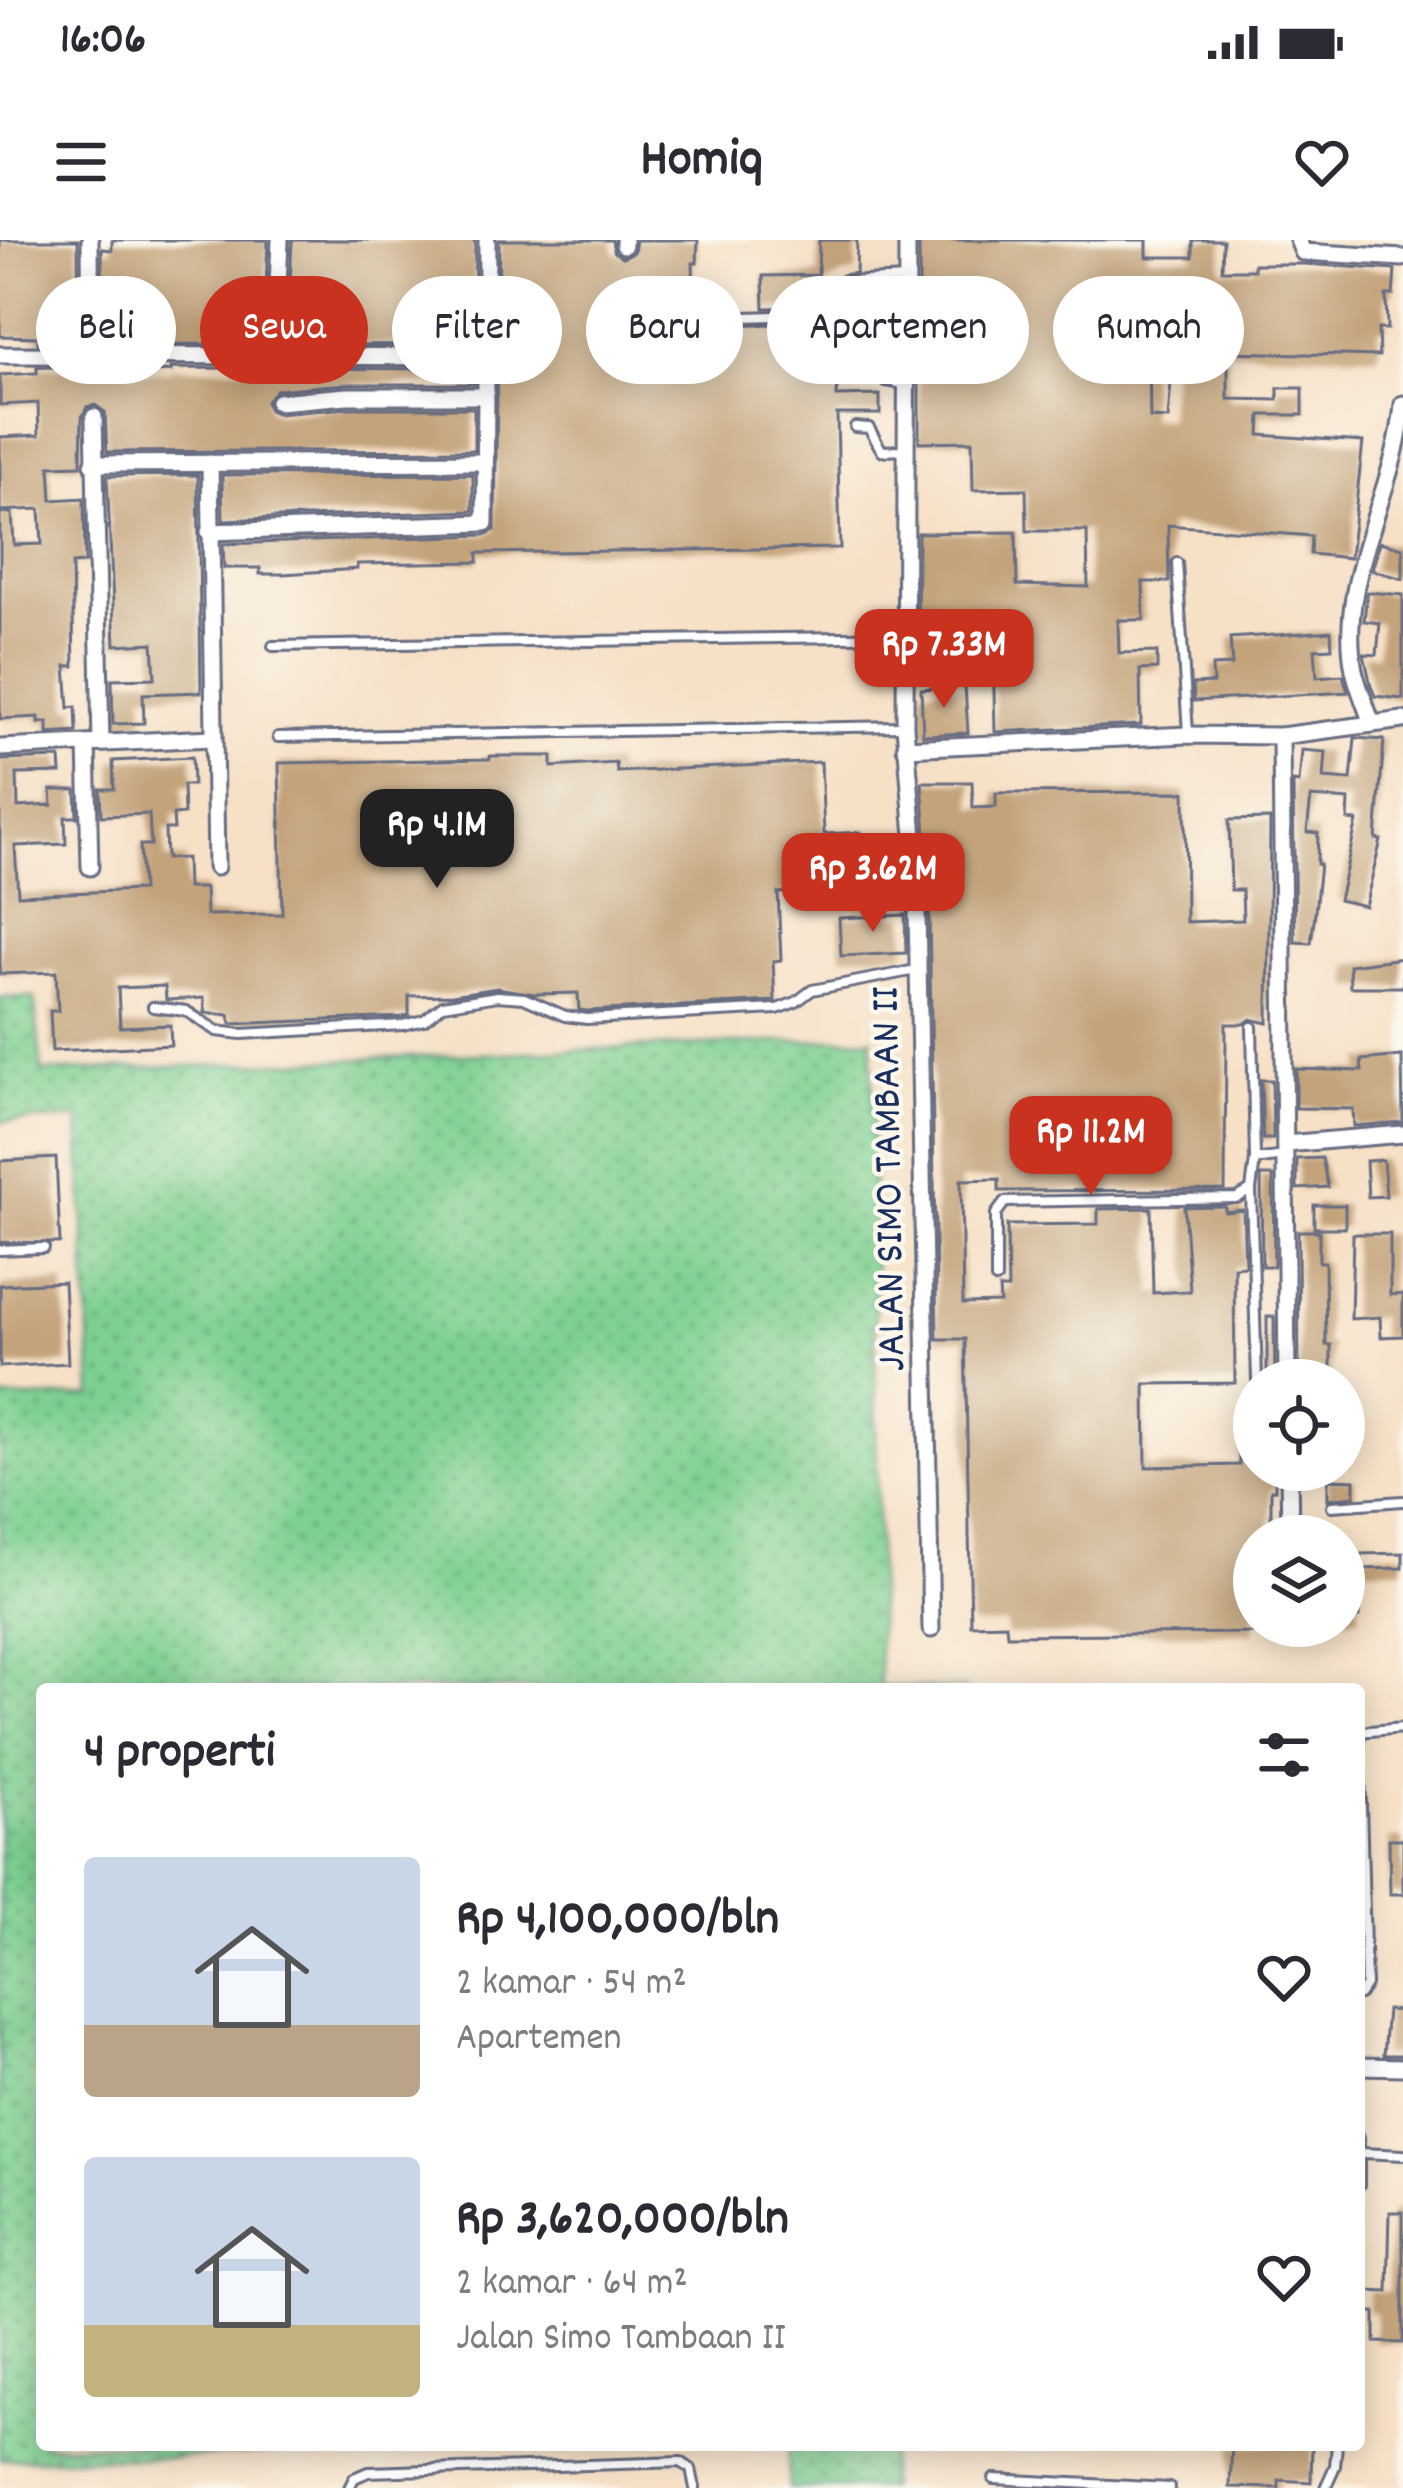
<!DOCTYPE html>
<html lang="id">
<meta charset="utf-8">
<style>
:root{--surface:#fff;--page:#f2f2f3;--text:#2b2b33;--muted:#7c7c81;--accent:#c8321e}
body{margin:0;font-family:Dekko,sans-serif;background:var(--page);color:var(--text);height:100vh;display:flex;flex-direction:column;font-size:45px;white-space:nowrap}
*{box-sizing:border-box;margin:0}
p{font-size:39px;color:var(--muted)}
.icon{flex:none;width:66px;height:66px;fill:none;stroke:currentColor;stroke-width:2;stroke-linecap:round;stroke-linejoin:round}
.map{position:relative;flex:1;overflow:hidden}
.side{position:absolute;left:36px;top:1443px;width:1329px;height:768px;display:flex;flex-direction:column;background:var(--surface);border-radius:12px;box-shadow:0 6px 30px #0003}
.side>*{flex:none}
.top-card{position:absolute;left:36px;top:36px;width:1332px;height:108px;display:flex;gap:24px}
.fabs{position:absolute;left:1233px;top:1119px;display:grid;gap:24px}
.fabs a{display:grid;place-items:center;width:132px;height:132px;border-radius:50%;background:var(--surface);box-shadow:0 6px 30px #0003;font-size:60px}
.price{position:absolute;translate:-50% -102px;padding:0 27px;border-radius:24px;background:var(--accent);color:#fff;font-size:39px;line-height:78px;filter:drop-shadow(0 3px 6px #0008)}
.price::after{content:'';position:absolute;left:50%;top:72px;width:36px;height:27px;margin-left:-18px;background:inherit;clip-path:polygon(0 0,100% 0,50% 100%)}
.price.selected{background:#222;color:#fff}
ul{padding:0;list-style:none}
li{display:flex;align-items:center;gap:36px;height:300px;padding:0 48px}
li span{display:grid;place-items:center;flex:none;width:336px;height:240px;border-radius:12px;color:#555}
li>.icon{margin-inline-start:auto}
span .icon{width:144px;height:144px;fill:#fffc;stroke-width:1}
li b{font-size:51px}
h2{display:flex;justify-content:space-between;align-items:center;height:144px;padding:0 48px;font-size:51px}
.pill{padding:0 42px;border-radius:54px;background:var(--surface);box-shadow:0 6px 30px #0003;font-size:42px;line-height:108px}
.pill.selected{background:var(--accent);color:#fff}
.status{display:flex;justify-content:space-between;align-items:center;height:84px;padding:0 60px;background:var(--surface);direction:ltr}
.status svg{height:33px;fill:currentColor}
header{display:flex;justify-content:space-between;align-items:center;height:156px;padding:0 48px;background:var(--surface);font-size:54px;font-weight:700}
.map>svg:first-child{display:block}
.grass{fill:url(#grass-dots);stroke:#4c8078;stroke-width:3}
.building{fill:#c3a37a;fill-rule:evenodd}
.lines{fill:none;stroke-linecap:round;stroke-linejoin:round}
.lane-casing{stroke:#686d82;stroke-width:14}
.street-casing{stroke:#686d82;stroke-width:21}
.lane{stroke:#fff;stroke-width:8}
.street{stroke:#fff;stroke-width:15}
.labels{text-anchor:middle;stroke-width:9;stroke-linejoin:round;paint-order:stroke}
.street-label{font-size:42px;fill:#1b2f5e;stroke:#fbf7ec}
</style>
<div class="status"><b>16:06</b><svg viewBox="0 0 49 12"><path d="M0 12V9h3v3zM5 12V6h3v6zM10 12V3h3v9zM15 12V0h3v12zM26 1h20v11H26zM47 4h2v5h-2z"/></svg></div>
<header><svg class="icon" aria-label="menu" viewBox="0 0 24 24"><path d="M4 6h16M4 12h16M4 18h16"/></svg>Homiq<svg class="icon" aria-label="heart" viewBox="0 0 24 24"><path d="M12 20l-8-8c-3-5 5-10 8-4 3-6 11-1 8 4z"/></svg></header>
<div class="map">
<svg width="1403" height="2248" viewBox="0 0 1403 2248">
<defs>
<pattern id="grass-dots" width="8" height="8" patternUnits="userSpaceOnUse" patternTransform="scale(3)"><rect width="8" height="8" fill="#7ed092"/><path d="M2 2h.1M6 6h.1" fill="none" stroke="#66a97a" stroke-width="1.8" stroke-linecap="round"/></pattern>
</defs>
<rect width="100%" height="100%" fill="#fbf7ec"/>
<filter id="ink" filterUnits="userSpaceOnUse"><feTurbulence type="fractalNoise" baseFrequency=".00833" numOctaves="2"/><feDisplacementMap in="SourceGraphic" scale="24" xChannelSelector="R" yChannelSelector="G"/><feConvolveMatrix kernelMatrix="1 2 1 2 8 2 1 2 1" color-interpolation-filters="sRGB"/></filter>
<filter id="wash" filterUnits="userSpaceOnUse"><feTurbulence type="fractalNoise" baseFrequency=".004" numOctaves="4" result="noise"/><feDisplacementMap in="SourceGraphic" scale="48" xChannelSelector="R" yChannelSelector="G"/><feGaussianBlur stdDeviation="2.7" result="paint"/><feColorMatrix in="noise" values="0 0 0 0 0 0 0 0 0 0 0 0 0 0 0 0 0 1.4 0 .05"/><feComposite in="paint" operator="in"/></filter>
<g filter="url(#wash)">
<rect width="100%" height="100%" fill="#f6e0c6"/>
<g class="grass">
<polygon points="34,757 42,832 872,798 879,1447 968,1449 42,1449 42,2205 426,2205 172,2218 0,2219 0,1159 92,1156 79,878 0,882 0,758"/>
<polygon points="788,2205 890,2205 888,2248 789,2248"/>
</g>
<g id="blocks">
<g class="building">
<polygon points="0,0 78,0 79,103 38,103 38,97 0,96"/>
<polygon points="112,0 268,0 265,70 270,78 278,81 289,70 292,0 475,0 474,105 172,104 173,95 141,94 123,94 123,104 103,103 102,9 112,10"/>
<polygon points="499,0 612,0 614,12 623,17 634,12 636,0 698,0 697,23 693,23 695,84 706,86 812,83 831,74 836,57 848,50 855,50 855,55 895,54 895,111 840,114 821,107 813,113 817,122 837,130 837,156 880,155 880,174 837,174 840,308 478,313 478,322 357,324 357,329 283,334 260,334 260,328 224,328 223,304 485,295 495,290"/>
<polygon points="819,0 857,0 856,33 842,35 825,45 818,62 809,67 764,68 763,36 818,35"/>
<path d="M919,0H1147V17H1193V0H1223L1222,30H1254V24H1304L1395,30L1393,55H1386L1387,89H1378L1379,116L1228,112V159L1278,160V148H1303V175H1261L1260,195L1363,202L1350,318L1310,314L1311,296L1168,285L1169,342H1143L1144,380H1118L1119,413L1157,412V429L1140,430L1141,485L995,492L993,411L917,412L918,293L1016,292L1017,345L1088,347L1087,291H1027L1026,249L973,250L972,201L919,202ZM1148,54H1178L1168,179L1150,178Z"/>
<polygon points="37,127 122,128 132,133 171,131 171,128 474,129 474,144 346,144 276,150 266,162 269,170 278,174 348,168 474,168 474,210 107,212 105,172 95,165 87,167 82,177 81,225 50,226 52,260 84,258 85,323 72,324 74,426 66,426 69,468 76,467 77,492 48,494 48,482 39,483 39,477 0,479 0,273 12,273 14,305 42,304 40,269 0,271 0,197 39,195 38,163 0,165 0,135 37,133"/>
<polygon points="473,234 473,271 223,280 222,235"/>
<polygon points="198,235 201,452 143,454 144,483 113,484 112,439 155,438 153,403 115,405 107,236"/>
<polygon points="1380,302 1403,308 1403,339 1372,330"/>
<polygon points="1367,352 1403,355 1403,459 1375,456 1371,446 1364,414 1377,415 1380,383 1364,381"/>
<polygon points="1331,391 1332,408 1315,409 1317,437 1343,435 1348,452 1194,461 1193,444 1213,443 1212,426 1232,425 1230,398"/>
<polygon points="965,446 968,493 923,495 921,449"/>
<polygon points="1355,498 1384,500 1376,599 1381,600 1365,666 1339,660 1357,581 1348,580 1349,560 1311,557 1307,592 1318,593 1317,624 1320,624 1314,681 1311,703 1295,702 1293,542 1299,543 1302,510 1326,512 1324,538 1351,540"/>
<polygon points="490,516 552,516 552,527 616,523 617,532 821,522 824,594 861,592 864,649 778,653 781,720 773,721 775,761 587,771 579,770 578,753 535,754 497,748 452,755 409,756 409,775 402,777 231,784 229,775 205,773 204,758 166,760 165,746 118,748 120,787 170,785 171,805 52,811 50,771 58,771 56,732 0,734 0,520 60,518 61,533 17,534 18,567 52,565 51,550 76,550 77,577 65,577 66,604 15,606 18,655 142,650 140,605 151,605 149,574 101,576 100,549 114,549 113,521 192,517 193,545 183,545 184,574 173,575 174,589 165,589 166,619 186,618 187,648 205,648 206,675 282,674 279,523 490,519"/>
<polygon points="922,542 972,542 973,568 996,567 996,553 1185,552 1186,682 1243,680 1242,650 1231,650 1229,580 1270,579 1268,783 1251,779 1244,784 1226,784 1225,950 999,951 999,939 961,940 963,1064 1000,1063 999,1049 1008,1049 1007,985 1098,984 1098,969 1151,968 1153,1053 1190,1051 1184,967 1225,966 1225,972 1243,970 1245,1026 1234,1027 1235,1143 1145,1144 1146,1227 1239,1225 1239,1206 1254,1206 1254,1230 1275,1230 1275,1250 1271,1250 1271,1296 1254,1296 1254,1393 1007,1395 1006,1384 971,1385 965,1099 937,1099 928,621"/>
<polygon points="905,675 906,713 841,716 839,678"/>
<polygon points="1403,718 1403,747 1350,747 1349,725"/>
<polygon points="1402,816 1403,882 1354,886 1353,869 1296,868 1296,829 1362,831 1361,820"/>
<polygon points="1261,840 1272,840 1273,899 1263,899"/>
<polygon points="56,918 60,1003 0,1002 0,921"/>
<polygon points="1322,918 1328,947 1297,949 1297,919"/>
<polygon points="1383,920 1386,956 1368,957 1366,921"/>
<polygon points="1261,936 1273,936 1274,1026 1262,1026"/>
<rect x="1314" y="965" width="31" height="23"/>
<polygon points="1298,991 1319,991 1319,1022 1325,1022 1326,1105 1331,1105 1331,1140 1299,1140"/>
<polygon points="1353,994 1390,994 1390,1055 1403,1054 1403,1096 1381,1097 1380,1077 1351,1079"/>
<polygon points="64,1042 68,1123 0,1127 0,1045"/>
<polygon points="1267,1077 1274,1077 1275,1140 1267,1140"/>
<polygon points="1328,1239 1355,1240 1355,1256 1328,1259"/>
<polygon points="1403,1313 1403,1328 1361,1329 1361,1314"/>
<polygon points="1358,1322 1359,1377 1344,1378 1344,1323"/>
<polygon points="1389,1599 1403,1599 1403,1654 1390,1654"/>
<polygon points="1387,1770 1403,1771 1402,1815 1383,1815"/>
<polygon points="1390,1972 1403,1972 1403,2103 1375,2102 1375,2072 1368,2072 1369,2051 1388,2052"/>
<polygon points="1232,2205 1312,2205 1311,2242 1279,2240 1279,2248 1230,2247"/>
</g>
</g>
</g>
<g filter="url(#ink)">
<use href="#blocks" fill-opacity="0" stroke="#686d82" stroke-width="3"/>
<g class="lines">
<g class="lane-casing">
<g id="lane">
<polyline points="707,78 811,75 825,68 829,52 845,42 907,39"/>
<polyline points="821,115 886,141 904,144"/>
<polyline points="855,187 869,188 882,211 905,210"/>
<polyline points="1177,323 1188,493"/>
<polyline points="273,406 905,396"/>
<polyline points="278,497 903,486"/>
<polyline points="153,767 186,771 217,791 241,794 403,785 424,780 443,765 497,756 524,758 565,776 587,779 777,769 796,762 812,750 916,730"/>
<polyline points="1252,787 1255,919"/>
<polyline points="1251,951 1257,1140"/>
<polyline points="0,1010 44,1008"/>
<polyline points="996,1039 996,974 1005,962 1237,958 1251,950 1255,920 1284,916"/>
<polyline points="1332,1266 1403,1261"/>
<polyline points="1359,1492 1403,1488"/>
<polyline points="1359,1755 1366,1745 1359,1492"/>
<polyline points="1359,1897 1359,1945"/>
<polyline points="1362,1913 1403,1915"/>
<polyline points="994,2239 1170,2248"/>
<polyline points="349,2248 354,2238 368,2232 681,2222 691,2229 695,2248"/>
<polyline points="1325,2248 1335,2226 1337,2205"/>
</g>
</g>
<g class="street-casing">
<g id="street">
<polyline points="90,0 91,115"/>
<polyline points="907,0 905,486 916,621 931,1389"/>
<polyline points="1298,0 1303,12 1403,18"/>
<polyline points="624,5 624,0"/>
<polyline points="277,69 280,0"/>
<polyline points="0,115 485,117"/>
<polyline points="278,162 347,156 485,156"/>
<polyline points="94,177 101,503"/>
<polyline points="210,223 216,627"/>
<polyline points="93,224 485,222"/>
<polyline points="209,292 485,283 487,0"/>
<path d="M1372,484C1366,466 1358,448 1354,430C1336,340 1396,252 1403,164"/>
<polyline points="1281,496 1287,1140"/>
<polyline points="87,504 90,627"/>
<polyline points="0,508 212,498"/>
<polyline points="905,508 1188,495 1281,496 1403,480"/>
<polyline points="1285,904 1403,894"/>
<polyline points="1289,1230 1290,1296"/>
<polyline points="1292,1386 1292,1389"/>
<polyline points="1359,1826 1403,1827"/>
</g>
</g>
<use href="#lane" class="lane"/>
<use href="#street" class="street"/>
</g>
</g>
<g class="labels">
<g class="street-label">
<text transform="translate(885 939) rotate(-91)" y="15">JALAN SIMO TAMBAAN II</text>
</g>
</g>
</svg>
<div class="fabs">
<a><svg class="icon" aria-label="locate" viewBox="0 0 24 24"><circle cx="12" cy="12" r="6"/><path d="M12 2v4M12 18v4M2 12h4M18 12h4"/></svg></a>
<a><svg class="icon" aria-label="layers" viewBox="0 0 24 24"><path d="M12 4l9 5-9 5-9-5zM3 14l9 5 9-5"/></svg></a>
</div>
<b class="price" style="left:944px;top:471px">Rp 7.33M</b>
<b class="price selected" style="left:437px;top:651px">Rp 4.1M</b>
<b class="price" style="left:873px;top:695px">Rp 3.62M</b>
<b class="price" style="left:1091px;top:958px">Rp 11.2M</b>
<div class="top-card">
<a class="pill">Beli</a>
<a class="pill selected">Sewa</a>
<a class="pill">Filter</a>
<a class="pill">Baru</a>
<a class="pill">Apartemen</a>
<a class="pill">Rumah</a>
</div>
<section class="side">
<h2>4 properti<svg class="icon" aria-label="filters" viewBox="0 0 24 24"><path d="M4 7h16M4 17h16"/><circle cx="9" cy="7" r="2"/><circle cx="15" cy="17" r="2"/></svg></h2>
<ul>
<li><span style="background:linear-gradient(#c9d6e8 70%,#b9a48a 0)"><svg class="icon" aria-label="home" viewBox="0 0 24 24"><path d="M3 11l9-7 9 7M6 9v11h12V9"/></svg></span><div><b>Rp 4,100,000/bln</b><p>2 kamar · 54 m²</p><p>Apartemen</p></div><svg class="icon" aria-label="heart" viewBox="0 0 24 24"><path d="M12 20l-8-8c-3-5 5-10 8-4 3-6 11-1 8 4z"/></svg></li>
<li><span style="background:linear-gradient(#c9d6e8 70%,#c2b280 0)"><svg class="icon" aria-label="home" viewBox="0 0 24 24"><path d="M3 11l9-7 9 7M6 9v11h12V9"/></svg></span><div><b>Rp 3,620,000/bln</b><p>2 kamar · 64 m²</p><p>Jalan Simo Tambaan II</p></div><svg class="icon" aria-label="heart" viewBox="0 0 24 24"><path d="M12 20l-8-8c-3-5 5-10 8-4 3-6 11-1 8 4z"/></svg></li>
</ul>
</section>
</div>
